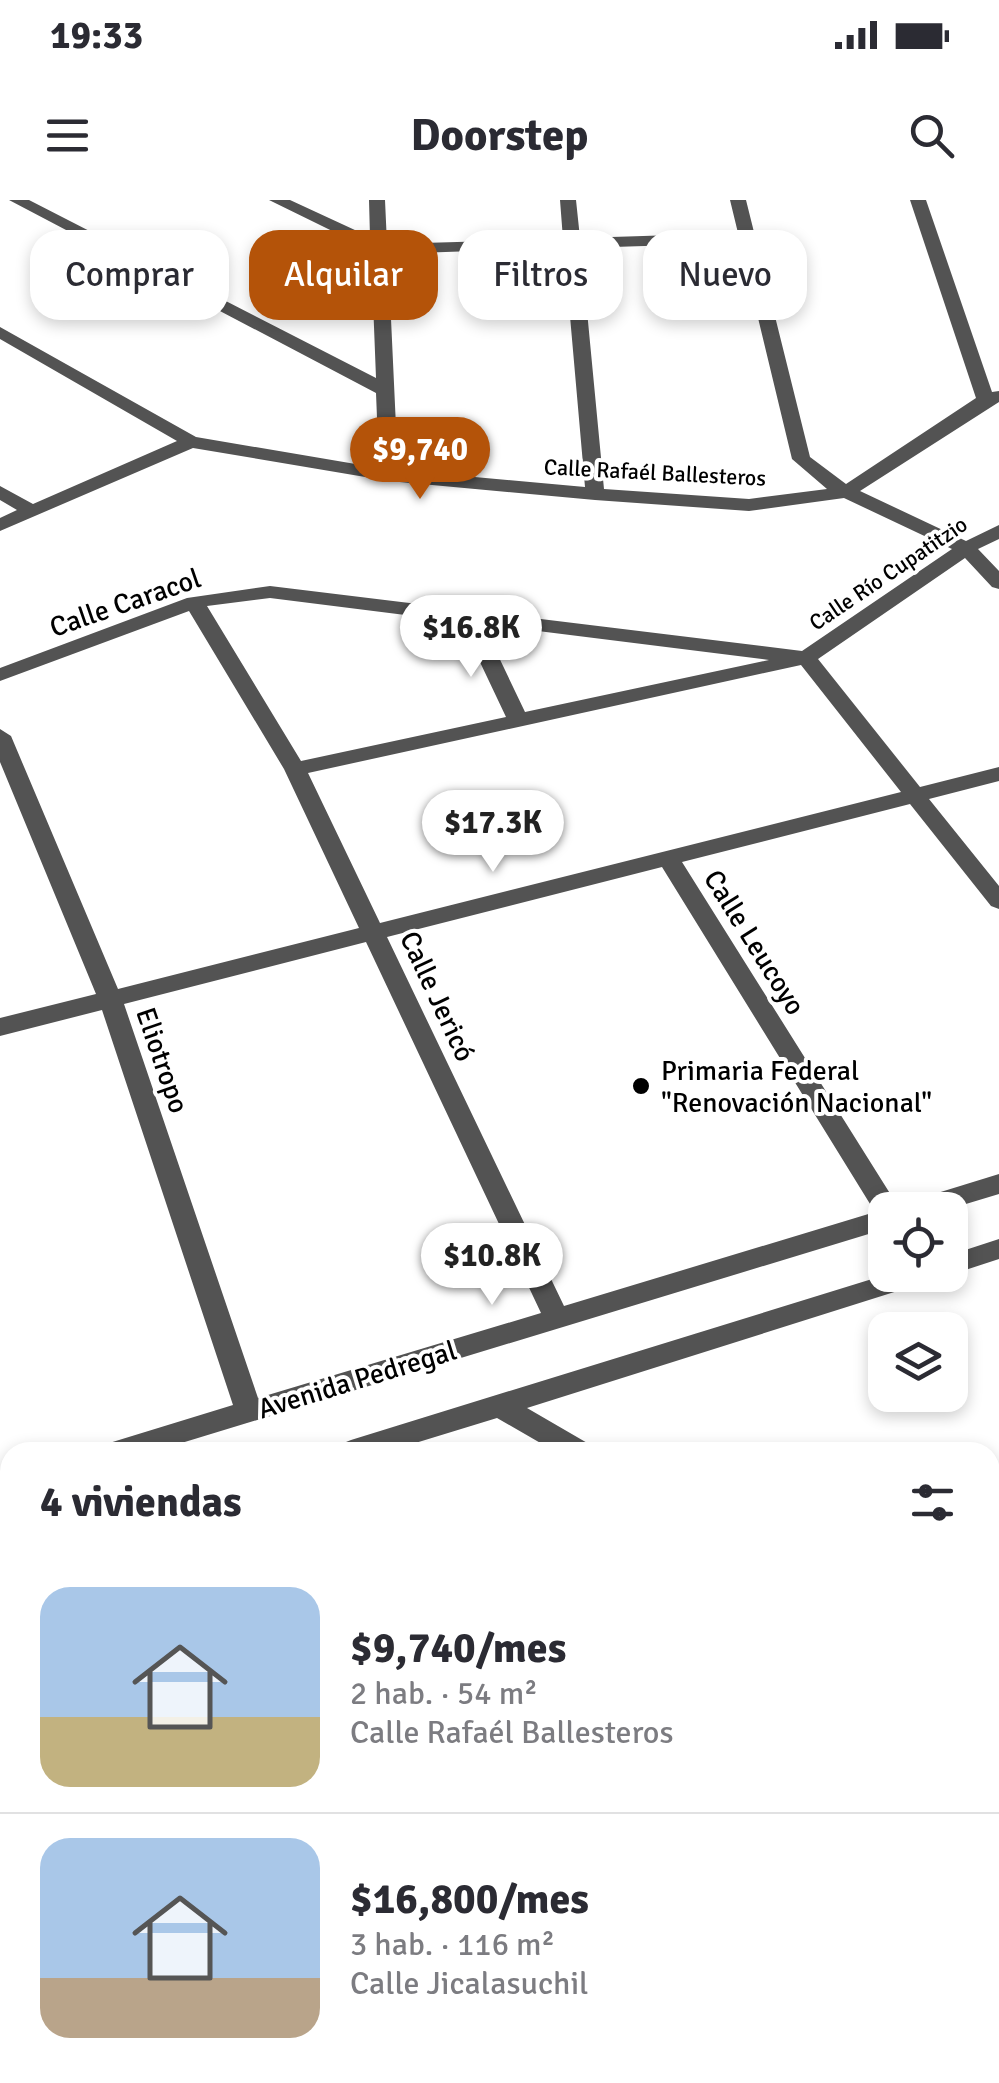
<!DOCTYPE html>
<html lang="es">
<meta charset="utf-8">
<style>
:root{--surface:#fff;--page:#f2f2f3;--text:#2b2b33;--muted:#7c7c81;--line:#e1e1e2;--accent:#b45309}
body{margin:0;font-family:Signika,sans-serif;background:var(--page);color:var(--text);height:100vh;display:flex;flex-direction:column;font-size:38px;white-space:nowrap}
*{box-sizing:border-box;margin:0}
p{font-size:32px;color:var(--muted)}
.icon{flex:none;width:55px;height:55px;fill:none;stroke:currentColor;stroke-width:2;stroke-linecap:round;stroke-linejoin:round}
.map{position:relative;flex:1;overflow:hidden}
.sheet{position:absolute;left:0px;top:1242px;width:1000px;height:642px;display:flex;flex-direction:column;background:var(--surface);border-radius:30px 30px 0 0;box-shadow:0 5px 15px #0003}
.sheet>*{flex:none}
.banner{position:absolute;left:30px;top:30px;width:940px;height:90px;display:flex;gap:20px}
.controls{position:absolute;left:868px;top:992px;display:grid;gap:20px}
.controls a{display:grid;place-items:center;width:100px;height:100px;border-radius:20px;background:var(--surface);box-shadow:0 5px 15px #0003;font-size:50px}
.price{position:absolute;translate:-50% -85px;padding:0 22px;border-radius:35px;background:#fff;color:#222;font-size:32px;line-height:65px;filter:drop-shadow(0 2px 5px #0008)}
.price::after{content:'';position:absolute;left:50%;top:60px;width:30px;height:22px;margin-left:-15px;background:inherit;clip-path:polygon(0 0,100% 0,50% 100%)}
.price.active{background:var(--accent);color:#fff}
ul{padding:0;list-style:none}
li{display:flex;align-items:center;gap:30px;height:250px;padding:0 40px}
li+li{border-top:2px solid var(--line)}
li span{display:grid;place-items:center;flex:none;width:280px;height:200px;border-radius:30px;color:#555}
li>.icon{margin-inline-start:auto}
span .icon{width:120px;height:120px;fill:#fffc;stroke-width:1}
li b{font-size:42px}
h2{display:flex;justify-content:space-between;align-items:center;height:120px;padding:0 40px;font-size:42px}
.chip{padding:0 35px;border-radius:30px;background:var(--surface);box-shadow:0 5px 15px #0003;font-size:35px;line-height:90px}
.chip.active{background:var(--accent);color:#fff}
.status{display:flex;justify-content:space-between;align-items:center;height:70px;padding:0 50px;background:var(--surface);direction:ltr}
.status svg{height:28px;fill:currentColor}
header{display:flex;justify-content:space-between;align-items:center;height:130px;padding:0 40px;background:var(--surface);font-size:45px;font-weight:800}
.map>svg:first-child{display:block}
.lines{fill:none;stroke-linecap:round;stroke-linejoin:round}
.minor{fill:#535353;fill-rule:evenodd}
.poi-dot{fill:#000;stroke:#fff;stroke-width:4}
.labels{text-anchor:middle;stroke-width:8;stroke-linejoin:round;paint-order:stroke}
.far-street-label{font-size:22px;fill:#000;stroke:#fff}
.street-label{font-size:28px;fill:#000;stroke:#fff}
.poi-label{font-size:28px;fill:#000;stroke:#fff;text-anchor:start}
</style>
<div class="status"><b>19:33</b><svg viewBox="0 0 49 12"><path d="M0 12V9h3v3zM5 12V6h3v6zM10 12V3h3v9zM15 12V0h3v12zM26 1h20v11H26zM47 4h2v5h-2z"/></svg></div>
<header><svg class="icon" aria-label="menu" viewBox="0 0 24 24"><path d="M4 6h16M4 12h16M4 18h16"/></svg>Doorstep<svg class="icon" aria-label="search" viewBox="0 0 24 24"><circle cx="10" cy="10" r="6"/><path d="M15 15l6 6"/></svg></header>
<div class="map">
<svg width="999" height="1883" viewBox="0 0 999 1883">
<rect width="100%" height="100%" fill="#fff"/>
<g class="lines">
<g class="minor">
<path d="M9,0H29L376,178L371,50L269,0H290L370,37L369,0H385L387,44L563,39L560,0H576L580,38L738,33L730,0H746L810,257L846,284L976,198L910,0H926L992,192L999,191V202L860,291L966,341L999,325V339L978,349L999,371V389L992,387L965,358L818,459L920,587L999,567V581L929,599L999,686V709L991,706L910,604L682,662L896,1003L900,1010H885V1029L152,1252H102L106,1244L233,1205L102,810L0,836V818L96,794L0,562V529L11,536L118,789L359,728L284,569L189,411L0,481V468L187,398L270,386L802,451L952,349L844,298L749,311L595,300L389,281L193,248L0,331V318L17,310L0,300V286L33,304L177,241L0,139V127L196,237L379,268L376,193ZM740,43L792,259L827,289L749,299L604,289L581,48ZM564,48L585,287L398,270L388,54ZM270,398L461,422L506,517L301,561L207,406ZM483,424L769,460L525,512ZM801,465L901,592L380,723L308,573ZM662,667L875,1012L564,1106L387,737ZM366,742L541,1113L258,1198L124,804Z"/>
<polygon points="999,974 999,994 946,1010 901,1010 905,1003"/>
<polygon points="999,1039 999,1059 950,1075 949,1075 950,1055"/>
<polygon points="885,1075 930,1075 926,1082 527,1208 589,1244 593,1252 556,1252 497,1218 386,1252 337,1252 341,1244 351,1240"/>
<polygon points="10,1273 10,1297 0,1300 0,1276"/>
<polygon points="10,1347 10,1371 0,1374 0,1350"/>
<polygon points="990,1478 999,1482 999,1511 990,1507"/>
<polygon points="218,1875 252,1875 253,1883 219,1883"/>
<polygon points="568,1875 605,1875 602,1883 565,1883"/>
<polygon points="833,1875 875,1875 878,1883 836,1883"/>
</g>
</g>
<circle class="poi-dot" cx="641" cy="886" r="10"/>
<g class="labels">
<g class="far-street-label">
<text transform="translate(655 272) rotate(3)" y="8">Calle Rafaél Ballesteros</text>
<text transform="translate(888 373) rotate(-34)" y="8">Calle Río Cupatitzio</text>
</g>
<g class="street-label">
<text transform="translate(125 402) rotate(-19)" y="10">Calle Caracol</text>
<text transform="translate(755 742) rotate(58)" y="10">Calle Leucoyo</text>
<text transform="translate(438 796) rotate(65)" y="10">Calle Jericó</text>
<text transform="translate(163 860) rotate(71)" y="10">Eliotropo</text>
<text transform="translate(357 1179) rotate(-17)" y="10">Avenida Pedregal</text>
</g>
<g class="poi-label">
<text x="661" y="880">Primaria Federal<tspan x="661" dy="32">"Renovación Nacional"</tspan></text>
</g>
</g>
</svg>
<div class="controls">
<a><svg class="icon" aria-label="locate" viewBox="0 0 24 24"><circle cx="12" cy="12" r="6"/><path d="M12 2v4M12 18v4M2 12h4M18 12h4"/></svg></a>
<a><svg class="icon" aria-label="layers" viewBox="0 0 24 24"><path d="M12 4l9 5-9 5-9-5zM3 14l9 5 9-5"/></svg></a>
</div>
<b class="price active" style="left:420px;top:302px">$9,740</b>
<b class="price" style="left:471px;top:480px">$16.8K</b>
<b class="price" style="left:493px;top:675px">$17.3K</b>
<b class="price" style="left:492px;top:1108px">$10.8K</b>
<div class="banner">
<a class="chip">Comprar</a>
<a class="chip active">Alquilar</a>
<a class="chip">Filtros</a>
<a class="chip">Nuevo</a>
</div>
<section class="sheet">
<h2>4 viviendas<svg class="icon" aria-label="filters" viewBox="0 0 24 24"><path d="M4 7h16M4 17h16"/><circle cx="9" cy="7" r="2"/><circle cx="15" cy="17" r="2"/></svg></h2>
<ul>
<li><span style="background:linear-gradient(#a9c7e8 65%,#c2b280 0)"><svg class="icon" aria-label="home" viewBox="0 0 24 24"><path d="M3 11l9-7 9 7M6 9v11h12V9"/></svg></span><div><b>$9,740/mes</b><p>2 hab. · 54 m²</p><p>Calle Rafaél Ballesteros</p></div></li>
<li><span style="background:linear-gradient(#a9c7e8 70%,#b9a48a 0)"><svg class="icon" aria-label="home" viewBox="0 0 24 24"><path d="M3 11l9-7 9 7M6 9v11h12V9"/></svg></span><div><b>$16,800/mes</b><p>3 hab. · 116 m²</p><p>Calle Jicalasuchil</p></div></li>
</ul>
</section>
</div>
